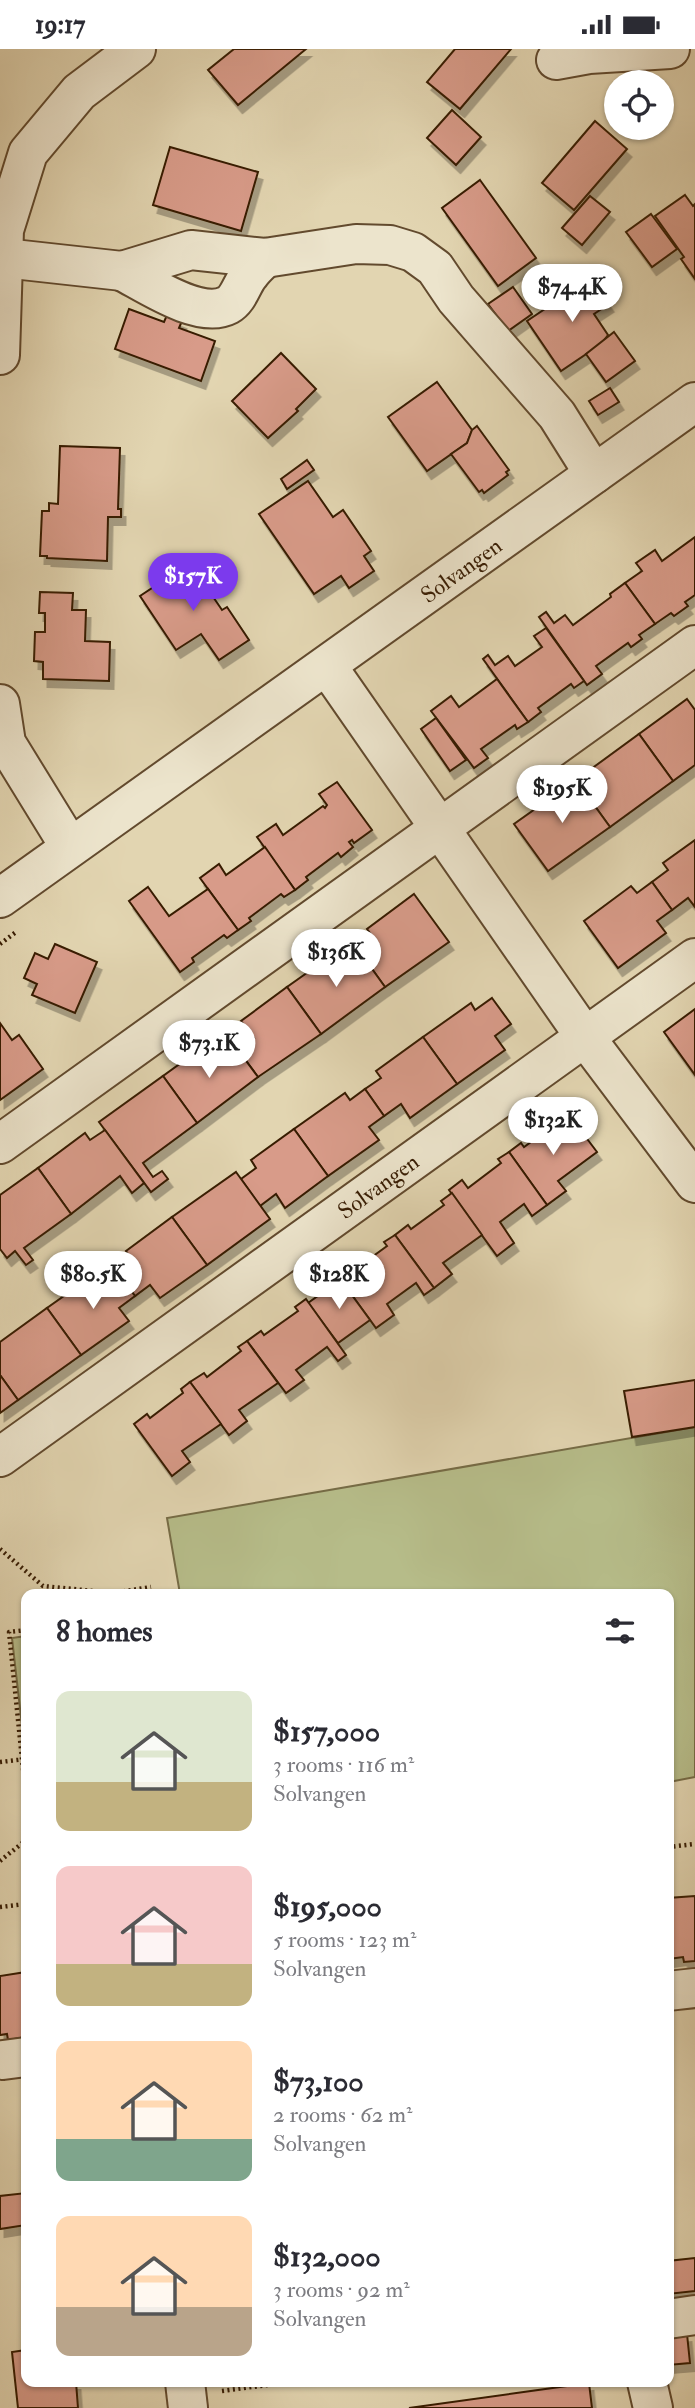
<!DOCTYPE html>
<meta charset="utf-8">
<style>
:root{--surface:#fff;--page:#f2f2f3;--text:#2b2b33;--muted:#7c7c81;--accent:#7c3aed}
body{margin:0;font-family:"IM FELL Double Pica",serif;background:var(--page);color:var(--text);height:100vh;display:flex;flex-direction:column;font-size:26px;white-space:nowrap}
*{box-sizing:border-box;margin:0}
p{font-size:23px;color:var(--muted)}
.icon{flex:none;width:38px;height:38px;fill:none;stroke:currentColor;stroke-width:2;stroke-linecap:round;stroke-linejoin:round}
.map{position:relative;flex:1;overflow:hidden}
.panel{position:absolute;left:21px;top:1540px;width:653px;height:798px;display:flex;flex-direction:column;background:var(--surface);border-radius:14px;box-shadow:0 2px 5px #0004}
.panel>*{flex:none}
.fabs{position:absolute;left:604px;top:21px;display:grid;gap:14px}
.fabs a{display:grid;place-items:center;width:70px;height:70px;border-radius:50%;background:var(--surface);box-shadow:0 2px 5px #0004;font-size:35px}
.price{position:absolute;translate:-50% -60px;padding:0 16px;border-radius:24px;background:#fff;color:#222;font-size:23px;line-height:46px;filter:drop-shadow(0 2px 4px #0008)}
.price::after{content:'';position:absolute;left:50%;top:42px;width:21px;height:16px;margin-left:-10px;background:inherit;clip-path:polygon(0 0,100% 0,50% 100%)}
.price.current{background:var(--accent);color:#fff}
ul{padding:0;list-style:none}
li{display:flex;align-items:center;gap:21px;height:175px;padding:0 35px}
li span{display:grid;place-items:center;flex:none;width:196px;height:140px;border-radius:14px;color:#555}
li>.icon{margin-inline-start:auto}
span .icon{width:84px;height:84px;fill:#fffc;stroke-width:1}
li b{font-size:30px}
h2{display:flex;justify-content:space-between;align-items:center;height:84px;padding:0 35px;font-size:30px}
.status{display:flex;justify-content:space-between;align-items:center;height:49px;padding:0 35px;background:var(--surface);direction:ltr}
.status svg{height:19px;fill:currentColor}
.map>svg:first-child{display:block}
.green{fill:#b6bc89;stroke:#766c46;stroke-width:2}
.building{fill:#d89b89;stroke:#371c03;stroke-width:2;filter:url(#shadow)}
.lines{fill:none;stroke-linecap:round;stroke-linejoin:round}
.minor-casing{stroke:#624a2e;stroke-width:42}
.path{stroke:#371c03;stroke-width:4.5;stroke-dasharray:2 3.5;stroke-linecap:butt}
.minor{stroke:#ece4cc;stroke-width:38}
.labels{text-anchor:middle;stroke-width:5;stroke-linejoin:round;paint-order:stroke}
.street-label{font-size:23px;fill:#371c03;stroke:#ece4cc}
</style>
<div class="status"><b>19:17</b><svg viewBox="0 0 49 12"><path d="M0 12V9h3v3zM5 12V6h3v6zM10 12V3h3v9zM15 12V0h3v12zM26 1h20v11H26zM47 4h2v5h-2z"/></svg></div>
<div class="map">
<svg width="695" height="2359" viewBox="0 0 695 2359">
<defs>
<filter id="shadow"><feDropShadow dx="4.5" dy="8" stdDeviation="0" flood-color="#0004"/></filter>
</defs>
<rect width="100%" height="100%" fill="#e2d5b1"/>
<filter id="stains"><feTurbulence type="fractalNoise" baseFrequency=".00286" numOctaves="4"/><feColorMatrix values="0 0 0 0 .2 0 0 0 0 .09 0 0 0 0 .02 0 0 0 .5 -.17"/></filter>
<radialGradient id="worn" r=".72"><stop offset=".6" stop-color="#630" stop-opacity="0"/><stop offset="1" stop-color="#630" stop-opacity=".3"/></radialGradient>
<g class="green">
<polygon points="695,1378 695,1728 669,1733 668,1545 180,1545 167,1469"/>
<polygon points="26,1587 26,1712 12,1589"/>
</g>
<g class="building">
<polygon points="234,0 306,0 238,56 208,21"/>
<polygon points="455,0 511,0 460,60 427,33"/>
<polygon points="452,61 481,88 456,116 427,89"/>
<polygon points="595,72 627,100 574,161 542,134"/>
<polygon points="170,98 258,123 241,182 153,156"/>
<polygon points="480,131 536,209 498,237 442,159"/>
<polygon points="685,146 693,157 695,155 695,230 681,210 684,208 655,167"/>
<polygon points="590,147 610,163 582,196 562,179"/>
<polygon points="651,165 677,200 652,218 626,183"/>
<polygon points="589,226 609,255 594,265 608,286 601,295 561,322 527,272 576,239 574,237"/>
<polygon points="513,238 532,265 508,282 488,255"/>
<polygon points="129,260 164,273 167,266 182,272 179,279 215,292 201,332 115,300"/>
<polygon points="614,283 635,312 606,333 586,305"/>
<polygon points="281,304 316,340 296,360 298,362 268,389 232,352"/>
<polygon points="437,333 472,381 467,394 427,422 388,368"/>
<polygon points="610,339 619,353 598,366 589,352"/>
<polygon points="477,377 509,421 506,423 508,426 484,444 482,441 479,443 451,405 467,394 472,381"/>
<polygon points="60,397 120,399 118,460 121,460 121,468 108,468 107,512 47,509 47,507 40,507 42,462 49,462 49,454 58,455"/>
<polygon points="307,411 314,421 287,440 281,430"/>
<polygon points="308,432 333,468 343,461 371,502 364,507 374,522 349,539 341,527 314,545 259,465"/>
<polygon points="695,488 695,546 685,553 688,557 674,567 671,564 655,575 625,534 642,522 636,514 655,501 662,512"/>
<polygon points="190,514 222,561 227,558 249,591 219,611 201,585 176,601 140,547"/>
<polygon points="625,534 655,575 639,586 642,590 631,598 628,594 596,617 602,625 587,636 539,568 546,563 554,574 565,566 573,576 611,548 610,545"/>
<polygon points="40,543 73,544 72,561 86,561 85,592 110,593 109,632 43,630 43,613 34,612 35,583 45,583 45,564 39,564"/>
<polygon points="546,579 584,632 574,639 571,635 538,659 541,663 528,673 483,610 488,606 495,616 508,607 515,617 542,598 534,587"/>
<polygon points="497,630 528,673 517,680 515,676 481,700 488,709 474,719 431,662 451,647 459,658"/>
<polygon points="687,650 695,661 695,716 673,732 639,685"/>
<polygon points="436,669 466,711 450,722 421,680"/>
<polygon points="639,685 673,732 610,778 576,731"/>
<polygon points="576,731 610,778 548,822 514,775"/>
<polygon points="337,733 372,781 354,794 352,791 349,793 353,798 341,808 338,804 306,828 308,831 295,841 257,788 276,775 283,786 323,757 325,759 327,756 319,745"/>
<polygon points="695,791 695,858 688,849 672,861 652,833 668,821 663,814"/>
<polygon points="265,798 295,841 284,848 281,845 249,869 251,872 238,881 200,829 219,815 226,826"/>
<polygon points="652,833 672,861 657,872 666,884 618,919 584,872 631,837 637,844"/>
<polygon points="148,838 169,867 208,840 238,881 227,889 224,886 192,909 194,913 180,923 129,852"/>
<polygon points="414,845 449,893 385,938 357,899 373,888 367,880"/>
<polygon points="55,895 97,913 75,964 32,946 37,935 24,929 35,904 48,910"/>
<polygon points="357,899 385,938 321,985 287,938 335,904 341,911"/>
<polygon points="287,938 321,985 258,1028 238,1001 254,989 241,972"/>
<polygon points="492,949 511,975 495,987 505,1001 457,1035 423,988 471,954 475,961"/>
<polygon points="695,960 695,1026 664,983"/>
<polygon points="0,974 12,991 19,986 43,1020 0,1051"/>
<polygon points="423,988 457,1035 410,1069 401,1055 384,1067 365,1040 381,1029 376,1022"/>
<polygon points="210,993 223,1011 238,1001 258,1028 197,1074 163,1027"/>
<polygon points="163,1027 197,1074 143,1114 153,1128 162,1122 168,1130 151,1143 99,1073"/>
<polygon points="365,1040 384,1067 369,1078 379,1091 328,1127 294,1080 345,1044 350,1051"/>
<polygon points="566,1062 597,1103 558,1132 566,1142 547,1156 509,1103 521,1094 524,1098 558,1073 556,1070"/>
<polygon points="294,1080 328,1127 285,1159 276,1145 260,1157 241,1130 256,1119 251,1111"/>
<polygon points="105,1081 144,1134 132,1144 120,1127 71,1165 38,1119 85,1084 90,1091"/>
<polygon points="509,1103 547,1156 532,1167 524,1155 500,1173 514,1194 497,1207 449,1141 462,1131 468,1139 501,1114 498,1110"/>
<polygon points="38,1119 71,1165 24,1199 33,1211 26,1216 15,1202 7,1209 0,1200 0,1146"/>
<polygon points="236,1123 270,1170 207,1216 172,1168"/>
<polygon points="452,1144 482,1186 443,1214 452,1225 434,1239 395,1186 408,1176 411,1180 444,1156 441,1152"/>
<polygon points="172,1168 207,1216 160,1249 150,1236 135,1247 115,1221 131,1210 126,1202"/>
<polygon points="395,1186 434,1239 424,1246 416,1234 387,1255 394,1266 376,1279 338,1227 352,1217 354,1221 387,1197 384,1193"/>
<polygon points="115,1221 135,1247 119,1259 129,1272 81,1306 47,1259 95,1225 100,1232"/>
<polygon points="338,1227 370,1271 338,1294 308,1254 336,1234 334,1231"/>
<polygon points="306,1250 346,1306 338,1312 327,1298 296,1321 304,1331 286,1344 247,1292 261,1282 264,1286 298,1262 295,1258"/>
<polygon points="47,1259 81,1306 18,1351 0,1326 0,1293"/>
<polygon points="247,1292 278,1334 239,1361 247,1372 229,1386 190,1333 204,1324 207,1328 241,1302 238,1298"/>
<polygon points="0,1326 18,1351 0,1364"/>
<polygon points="695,1331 695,1378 632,1388 624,1342"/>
<polygon points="190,1333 221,1375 182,1402 190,1413 172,1427 134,1375 147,1365 150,1369 183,1344 181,1340"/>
<polygon points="695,1847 695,1912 684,1913 683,1908 668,1910 668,1849"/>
<polygon points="26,1923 26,1988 8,1991 7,1985 0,1986 0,1927"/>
<polygon points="26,2144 26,2176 0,2180 0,2147"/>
<polygon points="695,2209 695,2242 668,2245 668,2212"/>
<polygon points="687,2285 690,2314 668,2316 668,2287"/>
<polygon points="26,2301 26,2333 76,2333 78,2359 18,2359 12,2303"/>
<polygon points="589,2334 592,2359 409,2359"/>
</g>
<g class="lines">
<g class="minor-casing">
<g id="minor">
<polyline points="556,11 589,5 670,0"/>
<polyline points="4,209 122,222 191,201 265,209 356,195 390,196 413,203 435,219 456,250 557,366 594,425"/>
<path d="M122,222C147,235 200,271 228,256C239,250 242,234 250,225C254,219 260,214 265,209"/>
<polyline points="0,306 4,181 28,104 79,43 136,0"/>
<polyline points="327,617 585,988 695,1134"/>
<polyline points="0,655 6,694 70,798"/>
<polyline points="0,849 695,353"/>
<polyline points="0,1095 695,596"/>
<polyline points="0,1408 695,909"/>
<polyline points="668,1942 695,1939"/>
<polyline points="3,2011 26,2008"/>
<polyline points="668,2270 695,2266"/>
<polyline points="185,2333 188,2359"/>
<polyline points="647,2333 653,2359"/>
</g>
</g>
<g class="path">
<polyline points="0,895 16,883"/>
<polyline points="0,1500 43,1537 113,1544 151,1538"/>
<polyline points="26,1581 9,1583 26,1749"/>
<polyline points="0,1713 26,1710"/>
<polyline points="668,1798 695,1795"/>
<polyline points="0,1812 26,1791"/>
<polyline points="0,1858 26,1855"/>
<polyline points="222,2342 290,2333"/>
</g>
<use href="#minor" class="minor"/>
</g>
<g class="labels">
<g class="street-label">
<text transform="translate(461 521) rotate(-36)" y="8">Solvangen</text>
<text transform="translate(378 1137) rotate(-36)" y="8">Solvangen</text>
</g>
</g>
<rect width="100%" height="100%" filter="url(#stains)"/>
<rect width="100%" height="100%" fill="url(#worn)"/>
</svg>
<div class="fabs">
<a><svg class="icon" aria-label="locate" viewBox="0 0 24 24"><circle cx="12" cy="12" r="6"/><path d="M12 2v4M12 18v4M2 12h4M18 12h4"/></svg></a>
</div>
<b class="price" style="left:572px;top:275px">$74.4K</b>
<b class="price current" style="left:193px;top:564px">$157K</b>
<b class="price" style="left:562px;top:776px">$195K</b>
<b class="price" style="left:336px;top:940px">$136K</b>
<b class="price" style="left:209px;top:1031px">$73.1K</b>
<b class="price" style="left:553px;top:1108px">$132K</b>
<b class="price" style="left:93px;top:1262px">$80.5K</b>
<b class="price" style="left:339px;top:1262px">$128K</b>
<section class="panel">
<h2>8 homes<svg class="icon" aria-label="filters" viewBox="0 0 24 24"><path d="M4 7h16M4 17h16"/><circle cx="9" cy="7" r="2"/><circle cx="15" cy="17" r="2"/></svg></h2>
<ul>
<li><span style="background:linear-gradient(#dfe7d0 65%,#c2b280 0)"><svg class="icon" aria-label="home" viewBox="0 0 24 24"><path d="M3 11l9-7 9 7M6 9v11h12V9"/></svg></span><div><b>$157,000</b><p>3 rooms · 116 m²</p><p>Solvangen</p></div></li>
<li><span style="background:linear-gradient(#f6c9c9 70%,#c2b280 0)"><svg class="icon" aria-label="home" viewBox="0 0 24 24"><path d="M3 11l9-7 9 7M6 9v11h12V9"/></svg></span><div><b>$195,000</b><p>5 rooms · 123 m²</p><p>Solvangen</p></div></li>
<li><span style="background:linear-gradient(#ffd9b3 70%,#7fa58c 0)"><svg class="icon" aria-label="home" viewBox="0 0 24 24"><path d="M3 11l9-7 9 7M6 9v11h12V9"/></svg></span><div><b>$73,100</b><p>2 rooms · 62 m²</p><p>Solvangen</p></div></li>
<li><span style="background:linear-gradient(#ffd9b3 65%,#b9a48a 0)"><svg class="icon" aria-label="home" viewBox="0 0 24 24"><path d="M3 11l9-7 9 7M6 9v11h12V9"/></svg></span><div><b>$132,000</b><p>3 rooms · 92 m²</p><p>Solvangen</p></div></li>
</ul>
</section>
</div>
